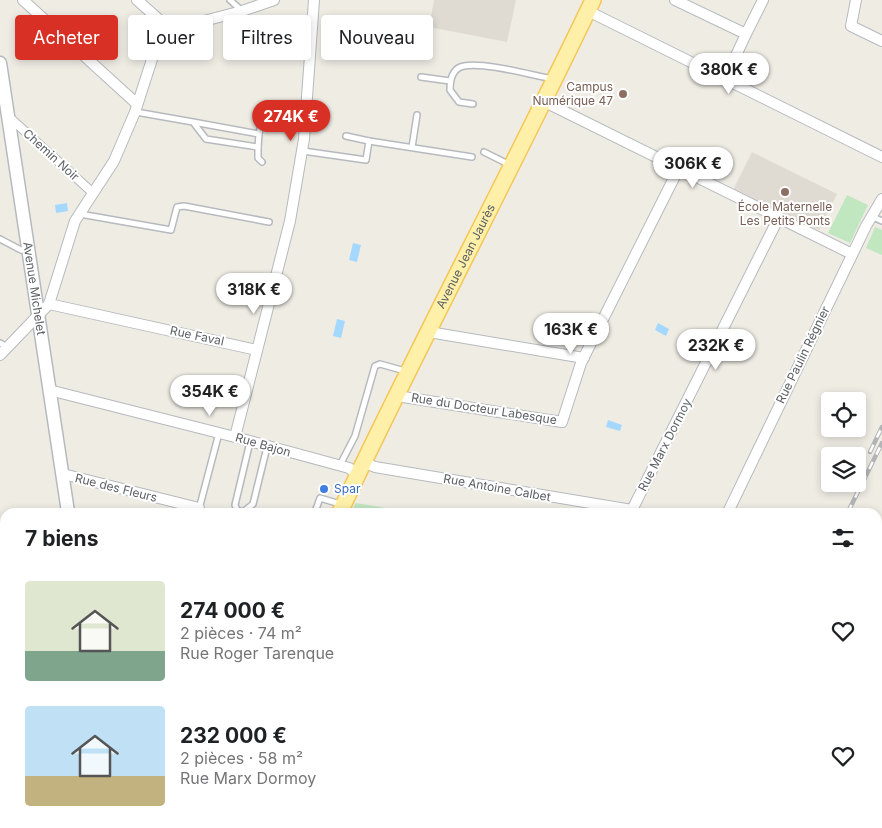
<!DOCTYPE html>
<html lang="fr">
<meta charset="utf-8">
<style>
:root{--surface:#fff;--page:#f2f2f2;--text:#202124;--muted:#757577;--accent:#d93025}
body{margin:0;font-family:Inter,sans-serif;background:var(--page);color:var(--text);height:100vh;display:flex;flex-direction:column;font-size:19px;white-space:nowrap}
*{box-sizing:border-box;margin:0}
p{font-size:16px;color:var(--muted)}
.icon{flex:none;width:28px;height:28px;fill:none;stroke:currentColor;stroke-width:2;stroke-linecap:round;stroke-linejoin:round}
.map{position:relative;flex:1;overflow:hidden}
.drawer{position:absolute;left:0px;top:508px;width:882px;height:321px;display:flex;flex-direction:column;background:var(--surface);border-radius:15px 15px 0 0;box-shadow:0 2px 8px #0003}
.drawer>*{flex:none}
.hud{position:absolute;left:15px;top:15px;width:500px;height:45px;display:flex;gap:10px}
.fabs{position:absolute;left:821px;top:392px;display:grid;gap:10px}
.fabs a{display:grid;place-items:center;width:45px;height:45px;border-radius:5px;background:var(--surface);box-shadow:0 2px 8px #0003;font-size:25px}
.price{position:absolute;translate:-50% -42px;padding:0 11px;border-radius:18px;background:#fff;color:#222;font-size:16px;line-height:32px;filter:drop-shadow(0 1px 2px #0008)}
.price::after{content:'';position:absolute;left:50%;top:30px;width:15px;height:11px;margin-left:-8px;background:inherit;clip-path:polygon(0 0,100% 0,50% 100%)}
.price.selected{background:var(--accent);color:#fff}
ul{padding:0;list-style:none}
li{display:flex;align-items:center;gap:15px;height:125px;padding:0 25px}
li span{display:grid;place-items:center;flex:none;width:140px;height:100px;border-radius:5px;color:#555}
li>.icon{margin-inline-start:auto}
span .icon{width:60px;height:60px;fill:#fffc;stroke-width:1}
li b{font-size:21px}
h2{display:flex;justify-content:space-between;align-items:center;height:60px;padding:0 25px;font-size:21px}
.chip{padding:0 18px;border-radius:5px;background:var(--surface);box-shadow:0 2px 8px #0003;font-size:18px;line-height:45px}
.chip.selected{background:var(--accent);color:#fff}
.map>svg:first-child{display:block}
.education{fill:#dfdbd2}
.green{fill:#c0e7c0}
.water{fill:#a4d8ff}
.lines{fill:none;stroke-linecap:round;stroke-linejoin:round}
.service-casing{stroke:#b6babe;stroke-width:8}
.pedestrian-casing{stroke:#b6babe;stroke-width:10}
.minor-casing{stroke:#b6babe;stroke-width:12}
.tertiary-casing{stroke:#b6babe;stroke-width:15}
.primary-casing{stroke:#f5c657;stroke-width:18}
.service{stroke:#fff;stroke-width:5}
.pedestrian{stroke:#fff;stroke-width:8}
.minor{stroke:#fff;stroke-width:10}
.tertiary{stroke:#fff;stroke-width:12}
.primary{stroke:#fff0a9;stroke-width:15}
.rail-casing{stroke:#b3b4b5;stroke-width:4.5}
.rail{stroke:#fff;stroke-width:2.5;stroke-dasharray:8;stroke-linecap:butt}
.education-dot{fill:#8d6e63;stroke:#fff;stroke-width:2}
.shop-dot{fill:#3f7fe0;stroke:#fff;stroke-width:2}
.labels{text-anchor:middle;stroke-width:4;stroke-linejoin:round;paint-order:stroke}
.education-label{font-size:12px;fill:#785e54;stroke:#fff;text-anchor:end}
.street-label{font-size:12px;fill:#5c6065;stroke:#fff}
.shop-label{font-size:12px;fill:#366cbe;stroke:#fff;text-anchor:start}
</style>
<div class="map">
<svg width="882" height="828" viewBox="0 0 882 828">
<rect width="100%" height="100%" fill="#efece4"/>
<g class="education">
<polygon points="434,0 516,0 507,42 429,27"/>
<polygon points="752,152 837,194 819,230 733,190"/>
</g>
<g class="green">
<polygon points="847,195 868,205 850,243 828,233"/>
<polygon points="875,227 882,230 882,255 866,248"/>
<polygon points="356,503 410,512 351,512"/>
</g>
<g class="water">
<polygon points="67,203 68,211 56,213 55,205"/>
<polygon points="353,243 361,245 357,262 349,260"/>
<polygon points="337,319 345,321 341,338 333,336"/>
<polygon points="658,323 669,329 666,336 655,330"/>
<polygon points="608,420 622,425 620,431 606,427"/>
</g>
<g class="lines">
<g class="service-casing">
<g id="service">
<polyline points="230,0 242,11"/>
<polyline points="421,77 450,81"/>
<path d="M473,104L459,102L450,90C450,81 452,68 464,66C485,62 531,75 553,79"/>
<polyline points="136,112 193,122 206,139 258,147 259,134 193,122"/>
<polyline points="259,134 264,108"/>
<polyline points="346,136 369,141"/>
<polyline points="258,147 258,158 262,162"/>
<polyline points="412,147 417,115"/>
<polyline points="303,151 366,160 369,141 472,157"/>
<polyline points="484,152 510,165"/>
<polyline points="80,214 171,230 177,207 184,206 269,222"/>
<polyline points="873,217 882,221"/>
<polyline points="0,239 21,250 29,251"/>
<polyline points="0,343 7,347"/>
<polyline points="250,442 235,505 237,510 243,512 253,504 267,447"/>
<polyline points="340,465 355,436 375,366 380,364 405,371"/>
<polyline points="199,509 219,433"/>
<polyline points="315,512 320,498 340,504"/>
<polyline points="0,627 5,629"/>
<polyline points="878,638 882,638"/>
<polyline points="0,650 5,638"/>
<polyline points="0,676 5,664"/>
</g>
</g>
<g class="pedestrian-casing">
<polyline id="pedestrian" points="8,116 93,193"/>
</g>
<g class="minor-casing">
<g id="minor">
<polyline points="23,0 137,104"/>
<polyline points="137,0 172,31"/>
<polyline points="675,0 746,34 725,79"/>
<polyline points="856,0 851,26 882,41"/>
<polyline points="588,11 882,157"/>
<polyline points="746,34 763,0"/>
<polyline points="543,101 852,254"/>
<polyline points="49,304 257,350"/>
<polyline points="429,332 584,358"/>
<path d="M0,355L49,304L75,221L114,161L135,112L154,53C161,41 168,33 181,27L242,11L274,0"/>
<polyline points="49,390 235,437 349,468 358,475"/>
<polyline points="397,396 562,422 581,363 679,168"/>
<polyline points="235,437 290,221 304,139 314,0"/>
<polyline points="363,462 375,467 632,510"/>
<polyline points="63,474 199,508"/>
<polyline points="631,512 779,217"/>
<polyline points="728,512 866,226 882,199"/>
<polyline points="799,824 801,828"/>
<polyline points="550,828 551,824"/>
<polyline points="712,828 714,824"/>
</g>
</g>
<g class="tertiary-casing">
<g id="tertiary">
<path id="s1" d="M0,63L68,512"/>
<polyline points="115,824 116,828"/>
</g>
</g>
<g class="primary-casing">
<g id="primary">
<path id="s2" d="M340,512C421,340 511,172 593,0"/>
<polyline points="180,828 182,824"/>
</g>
</g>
<use href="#service" class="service"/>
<use href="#pedestrian" class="pedestrian"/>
<use href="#minor" class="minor"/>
<use href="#tertiary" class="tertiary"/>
<use href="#primary" class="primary"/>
<g class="rail-casing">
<g id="rail">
<polyline points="870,452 882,427"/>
<polyline points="848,512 882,443"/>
<polyline points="699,828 701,824"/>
</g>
</g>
<use href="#rail" class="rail"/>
</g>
<g class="education-dot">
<circle cx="623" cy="94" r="5"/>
<circle cx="785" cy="192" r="5"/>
</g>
<circle class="shop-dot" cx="324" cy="489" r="5"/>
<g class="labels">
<g class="education-label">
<text x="613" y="91">Campus<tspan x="613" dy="14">Numérique 47</tspan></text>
<text x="785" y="211" text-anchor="middle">École Maternelle<tspan x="785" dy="14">Les Petits Ponts</tspan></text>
</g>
<g class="street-label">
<text transform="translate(51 155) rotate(42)" y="4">Chemin Noir</text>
<text dy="4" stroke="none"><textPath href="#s2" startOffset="285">Avenue Jean Jaurès</textPath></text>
<text dy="4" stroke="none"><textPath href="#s1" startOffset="228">Avenue Michelet</textPath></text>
<text transform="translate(197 336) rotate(12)" y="4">Rue Faval</text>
<text transform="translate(803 355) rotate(-64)" y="4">Rue Paulin Régnier</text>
<text transform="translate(484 409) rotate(9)" y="4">Rue du Docteur Labesque</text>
<text transform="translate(263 445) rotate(16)" y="4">Rue Bajon</text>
<text transform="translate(665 445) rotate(-63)" y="4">Rue Marx Dormoy</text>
<text transform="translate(116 488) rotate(14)" y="4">Rue des Fleurs</text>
<text transform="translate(497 488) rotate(10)" y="4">Rue Antoine Calbet</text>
</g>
<g class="shop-label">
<text x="334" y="493">Spar</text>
</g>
</g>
</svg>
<div class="fabs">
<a><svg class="icon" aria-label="locate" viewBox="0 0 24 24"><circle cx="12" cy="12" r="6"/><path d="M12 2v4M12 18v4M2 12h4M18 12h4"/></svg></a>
<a><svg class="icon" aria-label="layers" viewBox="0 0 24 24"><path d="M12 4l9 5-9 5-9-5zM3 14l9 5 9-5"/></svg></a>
</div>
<b class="price" style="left:729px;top:95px">380K €</b>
<b class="price selected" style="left:291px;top:142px">274K €</b>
<b class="price" style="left:693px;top:189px">306K €</b>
<b class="price" style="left:254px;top:315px">318K €</b>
<b class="price" style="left:571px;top:355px">163K €</b>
<b class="price" style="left:716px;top:371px">232K €</b>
<b class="price" style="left:210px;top:417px">354K €</b>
<div class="hud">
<a class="chip selected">Acheter</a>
<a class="chip">Louer</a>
<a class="chip">Filtres</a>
<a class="chip">Nouveau</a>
</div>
<section class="drawer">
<h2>7 biens<svg class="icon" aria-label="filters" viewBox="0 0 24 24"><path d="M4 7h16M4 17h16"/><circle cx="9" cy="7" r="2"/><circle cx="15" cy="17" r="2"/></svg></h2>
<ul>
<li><span style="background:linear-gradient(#dfe7d0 70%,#7fa58c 0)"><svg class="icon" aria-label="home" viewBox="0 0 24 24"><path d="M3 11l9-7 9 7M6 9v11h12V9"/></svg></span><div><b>274 000 €</b><p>2 pièces · 74 m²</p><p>Rue Roger Tarenque</p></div><svg class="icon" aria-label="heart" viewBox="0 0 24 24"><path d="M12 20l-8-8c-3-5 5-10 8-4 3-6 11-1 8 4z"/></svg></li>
<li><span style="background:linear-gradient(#bfe0f5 70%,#c2b280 0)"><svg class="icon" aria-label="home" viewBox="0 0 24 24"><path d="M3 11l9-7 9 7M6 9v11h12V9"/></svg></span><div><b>232 000 €</b><p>2 pièces · 58 m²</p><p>Rue Marx Dormoy</p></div><svg class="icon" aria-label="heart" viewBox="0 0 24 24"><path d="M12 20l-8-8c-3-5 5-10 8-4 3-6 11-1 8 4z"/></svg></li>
</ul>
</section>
</div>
